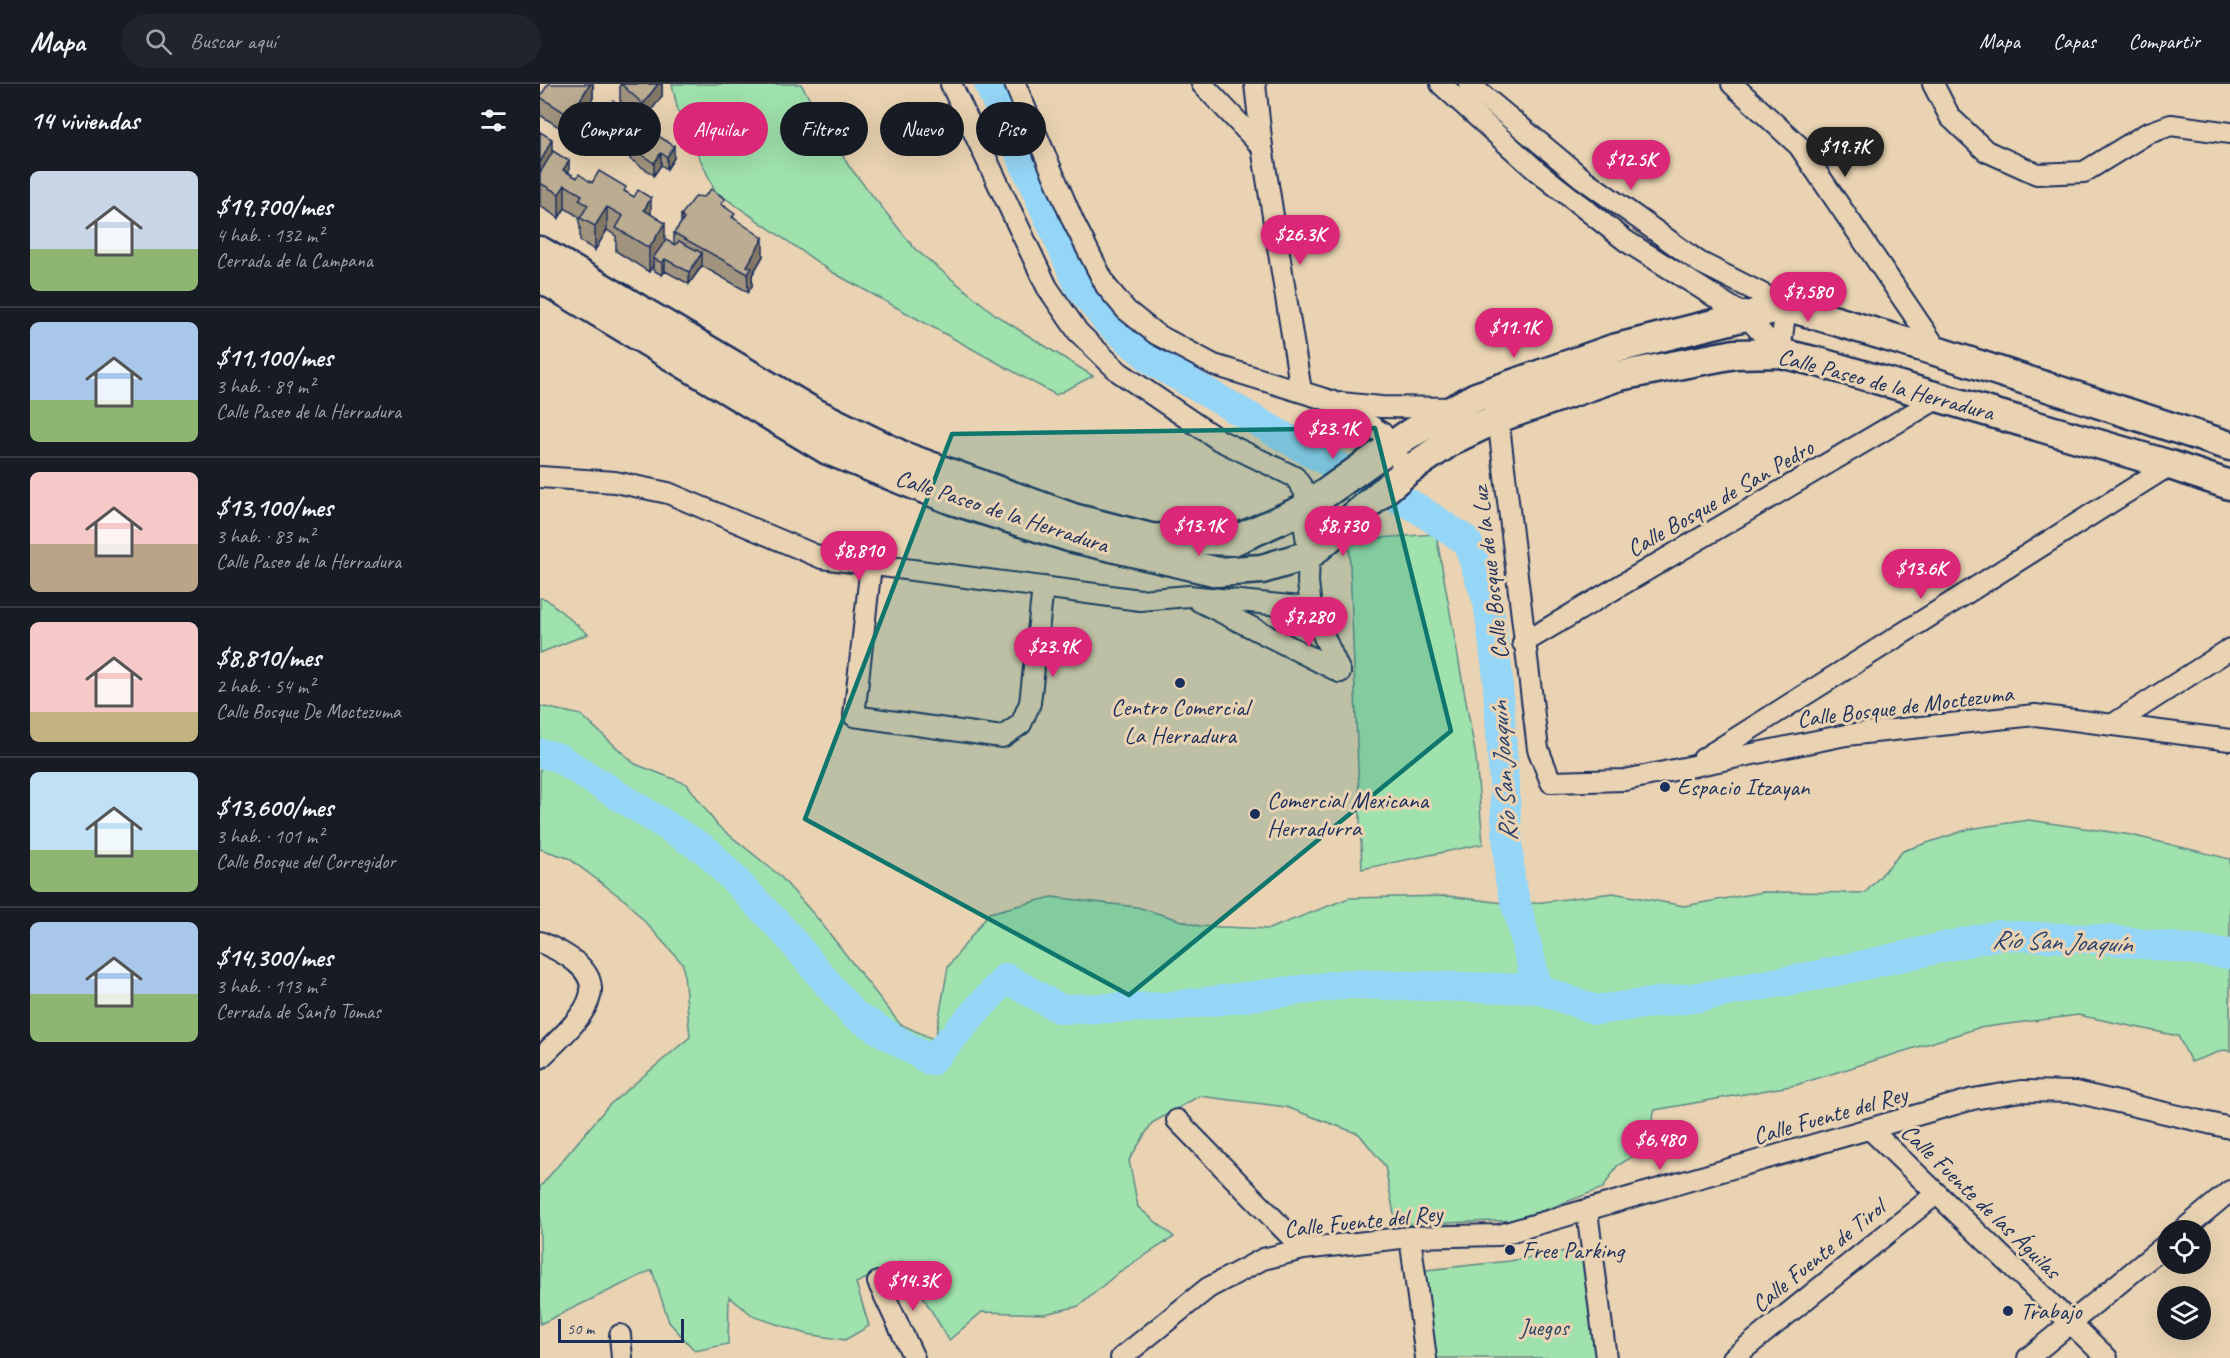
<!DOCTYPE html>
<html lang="es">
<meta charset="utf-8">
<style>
:root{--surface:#171b24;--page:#20242c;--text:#f1f3f6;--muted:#9ea1a6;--line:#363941;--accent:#db2777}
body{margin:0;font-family:Caveat,sans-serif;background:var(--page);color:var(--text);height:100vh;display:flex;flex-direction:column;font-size:22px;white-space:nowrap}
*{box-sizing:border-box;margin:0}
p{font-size:20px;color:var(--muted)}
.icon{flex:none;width:33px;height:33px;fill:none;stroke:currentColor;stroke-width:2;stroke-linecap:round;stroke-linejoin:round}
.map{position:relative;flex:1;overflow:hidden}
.drawer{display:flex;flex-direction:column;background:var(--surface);width:540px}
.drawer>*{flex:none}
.guide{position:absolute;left:18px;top:18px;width:570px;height:54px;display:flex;gap:12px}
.buttons{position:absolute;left:1617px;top:1136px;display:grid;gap:12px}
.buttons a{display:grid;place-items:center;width:54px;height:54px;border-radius:50%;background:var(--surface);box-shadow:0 6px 24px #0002;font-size:30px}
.scale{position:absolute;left:18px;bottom:15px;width:126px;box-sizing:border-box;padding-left:6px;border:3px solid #1b2f5e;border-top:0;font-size:16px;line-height:21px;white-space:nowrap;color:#1b2f5e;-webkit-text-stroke:4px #e9d3b2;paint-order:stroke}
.price{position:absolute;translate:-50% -51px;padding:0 14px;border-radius:21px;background:var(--accent);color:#fff;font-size:20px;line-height:39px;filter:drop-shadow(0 2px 3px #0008)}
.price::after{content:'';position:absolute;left:50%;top:36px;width:18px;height:14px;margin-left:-9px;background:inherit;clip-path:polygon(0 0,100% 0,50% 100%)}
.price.selected{background:#222;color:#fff}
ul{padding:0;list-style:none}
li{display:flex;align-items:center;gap:18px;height:150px;padding:0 30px}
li+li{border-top:2px solid var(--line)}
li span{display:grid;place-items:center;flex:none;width:168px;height:120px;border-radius:9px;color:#555}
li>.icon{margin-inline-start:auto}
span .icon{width:72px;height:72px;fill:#fffc;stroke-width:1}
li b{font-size:26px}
h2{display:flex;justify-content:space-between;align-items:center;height:72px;padding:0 30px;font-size:26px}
.pill{padding:0 21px;border-radius:27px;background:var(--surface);box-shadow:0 6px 24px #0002;font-size:21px;line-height:54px}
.pill.selected{background:var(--accent);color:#fff}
header{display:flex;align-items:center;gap:36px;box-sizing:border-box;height:84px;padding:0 30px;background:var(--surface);border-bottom:2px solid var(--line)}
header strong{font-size:28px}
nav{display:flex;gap:33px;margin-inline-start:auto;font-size:21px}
.search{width:420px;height:54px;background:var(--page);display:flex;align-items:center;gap:15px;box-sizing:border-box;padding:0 21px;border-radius:33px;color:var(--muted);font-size:22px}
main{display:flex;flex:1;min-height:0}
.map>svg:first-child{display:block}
.green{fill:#9fe2ad;stroke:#5d8886;stroke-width:1.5}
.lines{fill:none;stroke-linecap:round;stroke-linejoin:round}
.river{stroke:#95d5f6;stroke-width:30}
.street-casing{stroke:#1b2f5e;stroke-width:24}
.secondary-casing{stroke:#1b2f5e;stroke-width:33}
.street{stroke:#e9d3b2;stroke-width:20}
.secondary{stroke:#e9d3b2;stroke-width:28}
.wall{fill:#a1947e;stroke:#1b2f5e;stroke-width:1.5}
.shaded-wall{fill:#837866;stroke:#1b2f5e;stroke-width:1.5}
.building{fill:#bbac92;stroke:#1b2f5e;stroke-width:1.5}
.marked{fill:#0f766e;fill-opacity:0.2;stroke:#0f766e;stroke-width:4.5;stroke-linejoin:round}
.poi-dot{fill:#1b2f5e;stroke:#e9d3b2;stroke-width:2}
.labels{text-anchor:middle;stroke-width:6;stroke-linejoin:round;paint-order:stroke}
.street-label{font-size:24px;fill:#1b2f5e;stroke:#e9d3b2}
.poi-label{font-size:24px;fill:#1b2f5e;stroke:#e9d3b2;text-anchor:start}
.park-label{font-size:24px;fill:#284166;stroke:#e9d3b2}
.water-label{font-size:26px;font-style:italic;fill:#27406d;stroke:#e9d3b2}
</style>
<header>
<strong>Mapa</strong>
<div class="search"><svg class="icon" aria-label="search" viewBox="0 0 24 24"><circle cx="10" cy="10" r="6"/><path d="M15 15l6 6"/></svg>Buscar aquí</div>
<nav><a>Mapa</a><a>Capas</a><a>Compartir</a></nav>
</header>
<main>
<section class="drawer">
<h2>14 viviendas<svg class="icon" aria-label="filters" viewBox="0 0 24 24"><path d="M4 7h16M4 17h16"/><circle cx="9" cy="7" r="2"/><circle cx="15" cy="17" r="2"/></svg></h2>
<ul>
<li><span style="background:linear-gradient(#c9d6e8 65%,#8fb573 0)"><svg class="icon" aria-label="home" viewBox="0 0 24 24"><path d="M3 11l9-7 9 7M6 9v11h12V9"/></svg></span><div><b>$19,700/mes</b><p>4 hab. · 132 m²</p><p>Cerrada de la Campana</p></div></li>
<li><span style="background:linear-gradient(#a9c7e8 65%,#8fb573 0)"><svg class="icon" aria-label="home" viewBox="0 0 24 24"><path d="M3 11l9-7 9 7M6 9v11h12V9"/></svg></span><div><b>$11,100/mes</b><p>3 hab. · 89 m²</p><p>Calle Paseo de la Herradura</p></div></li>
<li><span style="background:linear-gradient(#f6c9c9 60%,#b9a48a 0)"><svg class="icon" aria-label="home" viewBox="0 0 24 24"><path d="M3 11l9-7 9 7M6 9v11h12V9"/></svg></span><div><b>$13,100/mes</b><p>3 hab. · 83 m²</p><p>Calle Paseo de la Herradura</p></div></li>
<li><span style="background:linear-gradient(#f6c9c9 75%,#c2b280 0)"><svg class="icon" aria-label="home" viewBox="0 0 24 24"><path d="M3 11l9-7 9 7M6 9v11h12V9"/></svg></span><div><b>$8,810/mes</b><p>2 hab. · 54 m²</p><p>Calle Bosque De Moctezuma</p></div></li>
<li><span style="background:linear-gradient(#bfe0f5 65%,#8fb573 0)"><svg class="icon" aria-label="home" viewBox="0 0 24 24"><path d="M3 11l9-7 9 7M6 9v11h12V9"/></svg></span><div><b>$13,600/mes</b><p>3 hab. · 101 m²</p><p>Calle Bosque del Corregidor</p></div></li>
<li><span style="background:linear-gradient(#a9c7e8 60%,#8fb573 0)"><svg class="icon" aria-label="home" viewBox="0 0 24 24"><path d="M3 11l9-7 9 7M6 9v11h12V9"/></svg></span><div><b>$14,300/mes</b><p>3 hab. · 113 m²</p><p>Cerrada de Santo Tomas</p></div></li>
</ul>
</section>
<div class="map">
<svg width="1690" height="1274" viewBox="0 0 1690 1274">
<rect width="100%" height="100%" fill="#e9d3b2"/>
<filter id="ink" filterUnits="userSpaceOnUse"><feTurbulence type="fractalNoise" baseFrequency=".0167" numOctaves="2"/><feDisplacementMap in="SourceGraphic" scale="12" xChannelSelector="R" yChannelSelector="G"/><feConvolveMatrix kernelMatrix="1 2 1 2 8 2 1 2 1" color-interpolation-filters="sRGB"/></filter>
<g filter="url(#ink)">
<g class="green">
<polygon points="132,0 261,0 308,81 375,165 457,232 553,292 516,311 292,188 175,107 138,27"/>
<polygon points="896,450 936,673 943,760 822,785 809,456"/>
<polygon points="0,514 6,515 48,550 0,569"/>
<polygon points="0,622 41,631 95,680 147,700 177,741 239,791 278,835 360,940 395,956 408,883 449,829 512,813 597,823 659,842 729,845 809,814 908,812 979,821 1073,809 1144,822 1223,808 1325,809 1363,767 1429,745 1489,736 1591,751 1690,775 1690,967 1684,966 1651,978 1638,952 1538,931 1438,944 1256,1001 1115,1026 1103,1066 1077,1082 1063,1104 979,1136 856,1141 845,1082 819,1050 746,1023 659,1012 612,1039 589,1076 598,1123 634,1153 579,1188 539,1222 505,1230 442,1228 409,1256 362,1178 316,1199 329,1242 305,1256 267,1250 215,1233 189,1213 188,1260 155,1267 129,1238 112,1186 0,1240 0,1103 68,1022 150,953 143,880 87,818 28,774 0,765"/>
<polygon points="1048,1163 1062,1274 888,1274 877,1187 970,1177"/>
</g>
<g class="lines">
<g class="river">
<polyline points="449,0 540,203 567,237 616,279 772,369 877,424 927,457 948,518 957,585 970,796 998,905"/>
<polyline points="0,669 17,673 167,767 243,846 313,930 391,977 466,894 520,925 625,923 808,900 998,905 1056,926 1159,913 1279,891 1458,851 1571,856 1690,870"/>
</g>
<g class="street-casing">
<g id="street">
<polyline points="411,0 507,203 538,248 579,288 679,356 755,393 766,409 762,426 769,471 768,498 771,524 800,588"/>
<polyline points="475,0 533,137 566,202 586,226 616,250 674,281 791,317 842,349 867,387"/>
<polyline points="662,0 722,63"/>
<polyline points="715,0 722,63 761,307"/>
<polyline points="901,0 997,87 1086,157 1207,233 1240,269"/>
<polyline points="929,0 1042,94 1159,178 1246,222 1240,269"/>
<polyline points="1192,0 1259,62 1399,268"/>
<polyline points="1393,0 1410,33 1446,67 1497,90 1544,88 1606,50 1631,41 1690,49"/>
<polyline points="801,319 841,323 915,324"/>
<polyline points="955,325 958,334 998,665 1011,698 1085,696 1306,651 1495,631 1690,656"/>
<polyline points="0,393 75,398 128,409 282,474 600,516 649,512 771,524"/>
<polyline points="331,481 314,632 462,653 481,640 490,619 503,503"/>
<polyline points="659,517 800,588"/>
<polyline points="983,559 1402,312"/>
<polyline points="1572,641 1690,565"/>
<polyline points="1163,675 1630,381"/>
<path d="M0,858C84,894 50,926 0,974"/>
<polyline points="637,1036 763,1165"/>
<polyline points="1331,1046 1567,1274"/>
<polyline points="1047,1127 1066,1274"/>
<polyline points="1643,1146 1690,1107"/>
<polyline points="870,1153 886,1274"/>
<polyline points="338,1198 374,1274"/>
<polyline points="80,1251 82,1274"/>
<polyline points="581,1274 668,1204 723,1175 763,1165 870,1153 959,1151 1433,1015 1481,1007 1535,1008 1690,1044"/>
<polyline points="1193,1274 1396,1110"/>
<polyline points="1488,1274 1628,1159"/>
</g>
</g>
<g class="secondary-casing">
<g id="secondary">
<polyline points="0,167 271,327 365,373 533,434 611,454 693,457 762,426 866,352 936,313 1073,265 1246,222 1399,268 1690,362"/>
<polyline points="0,193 288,366 412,416 529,453 678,488 722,485 769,471 866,388 914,355 958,334 1079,292 1195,270 1240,269 1278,278 1630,381 1690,401"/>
</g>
</g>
<use href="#street" class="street"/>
<use href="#secondary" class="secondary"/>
</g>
<g class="wall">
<polygon points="53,0 53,14 30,50 0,31 0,13"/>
<polygon points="80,0 122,0 122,12 103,37 80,17"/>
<polygon points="56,42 98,46 81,71 56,54"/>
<polygon points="103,42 134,74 127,85 121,81 114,91 90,75 90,63"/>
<polygon points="0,48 12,69 29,89 37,94 86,108 111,130 125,158 134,161 134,149 141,139 141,131 185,122 223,172 212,191 212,202 208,208 162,182 149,200 125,187 122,191 113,186 113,181 109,188 76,167 76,152 67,146 55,166 40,157 40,140 39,139 39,133 25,124 19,134 0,122"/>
</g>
<g class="shaded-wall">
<polygon points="50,0 53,0 53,14 30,50 30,32"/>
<polygon points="118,0 122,0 122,12 103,37 103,20"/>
<polygon points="98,34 98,46 81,71 81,59"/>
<polygon points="12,55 12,73 0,97 0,79"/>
<polygon points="134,62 134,74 127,85 127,73"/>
<polygon points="121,69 121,81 114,91 114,79"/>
<polygon points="29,77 29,100 25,101 25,124 19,134 19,110 23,86"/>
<polygon points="111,114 111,138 104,126"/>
<polygon points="67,123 67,146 55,166 55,142"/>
<polygon points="125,139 125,162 113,174 113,181 109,188 109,164"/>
<polygon points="223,154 223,172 212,191 212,202 208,208 207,182"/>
<polygon points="162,169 162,181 149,200 149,188"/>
<polygon points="125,175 125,187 122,191 122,179"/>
</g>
<g class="building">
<polygon points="8,0 50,0 30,32 0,13"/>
<polygon points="81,0 118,0 103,20"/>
<polygon points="73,17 98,34 81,59 56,42"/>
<polygon points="103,42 134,62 127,73 121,69 114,79 90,63"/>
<polygon points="0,48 12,55 0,79"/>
<polygon points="13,67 29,77 23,86 37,94 39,90 52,99 59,87 86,103 84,107 94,113 98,106 111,114 104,126 125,139 109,164 76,144 83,132 67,123 55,142 40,134 48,121 39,116 42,111 25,101 19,110 0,99 0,89"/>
<polygon points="171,105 185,115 181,120 195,130 192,133 223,154 207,182 212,184 208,190 134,149 144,135 141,131 156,112 164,113"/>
<polygon points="126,156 135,161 139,157 162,169 149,188 125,175 122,179 113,174"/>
</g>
</g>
<path class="marked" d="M835,344L911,647L589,911L265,735L412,350Z"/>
<g class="poi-dot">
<circle cx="640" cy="599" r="6"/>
<circle cx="1125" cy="703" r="6"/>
<circle cx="715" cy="730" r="6"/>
<circle cx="970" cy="1166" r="6"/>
<circle cx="1468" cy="1227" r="6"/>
</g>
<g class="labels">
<g class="street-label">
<text transform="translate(1346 300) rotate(15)" y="8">Calle Paseo de la Herradura</text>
<text transform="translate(1180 414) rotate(-30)" y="8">Calle Bosque de San Pedro</text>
<text transform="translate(462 427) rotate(18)" y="8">Calle Paseo de la Herradura</text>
<text transform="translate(950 489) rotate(-97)" y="8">Calle Bosque de la Luz</text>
<text transform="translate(1365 622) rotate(-7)" y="8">Calle Bosque de Moctezuma</text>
<text transform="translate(1290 1031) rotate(-16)" y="8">Calle Fuente del Rey</text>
<text transform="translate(1441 1117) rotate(44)" y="8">Calle Fuente de las Águilas</text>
<text transform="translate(823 1137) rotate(-6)" y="8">Calle Fuente del Rey</text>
<text transform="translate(1278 1172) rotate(-39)" y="8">Calle Fuente de Tirol</text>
</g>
<g class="poi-label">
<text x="640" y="631" text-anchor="middle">Centro Comercial<tspan x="640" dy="28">La Herradura</tspan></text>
<text x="1137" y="711">Espacio Itzayan</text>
<text x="727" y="724">Comercial Mexicana<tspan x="727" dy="28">Herradurra</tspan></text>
<text x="982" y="1174">Free Parking</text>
<text x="1480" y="1235">Trabajo</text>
</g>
<g class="park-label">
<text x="1004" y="1251">Juegos</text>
</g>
<g class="water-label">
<text transform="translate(963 688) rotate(-94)" y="9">Río San Joaquín</text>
<text transform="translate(1522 857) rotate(2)" y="9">Río San Joaquín</text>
</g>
</g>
</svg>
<div class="buttons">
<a><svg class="icon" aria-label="locate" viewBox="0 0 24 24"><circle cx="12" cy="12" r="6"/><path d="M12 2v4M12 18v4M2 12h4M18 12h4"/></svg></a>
<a><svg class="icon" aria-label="layers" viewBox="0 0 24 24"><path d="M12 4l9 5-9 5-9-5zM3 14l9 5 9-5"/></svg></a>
</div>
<div class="scale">50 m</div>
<b class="price selected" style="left:1305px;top:94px">$19.7K</b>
<b class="price" style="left:1091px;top:107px">$12.5K</b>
<b class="price" style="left:760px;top:182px">$26.3K</b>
<b class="price" style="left:1268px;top:239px">$7,580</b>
<b class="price" style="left:974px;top:275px">$11.1K</b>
<b class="price" style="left:793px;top:376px">$23.1K</b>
<b class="price" style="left:659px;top:473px">$13.1K</b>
<b class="price" style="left:803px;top:473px">$8,730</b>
<b class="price" style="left:319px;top:498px">$8,810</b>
<b class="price" style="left:1381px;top:516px">$13.6K</b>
<b class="price" style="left:769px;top:564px">$7,280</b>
<b class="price" style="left:513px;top:594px">$23.9K</b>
<b class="price" style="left:1120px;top:1087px">$6,480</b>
<b class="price" style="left:373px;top:1228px">$14.3K</b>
<div class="guide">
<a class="pill">Comprar</a>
<a class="pill selected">Alquilar</a>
<a class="pill">Filtros</a>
<a class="pill">Nuevo</a>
<a class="pill">Piso</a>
</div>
</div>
</main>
